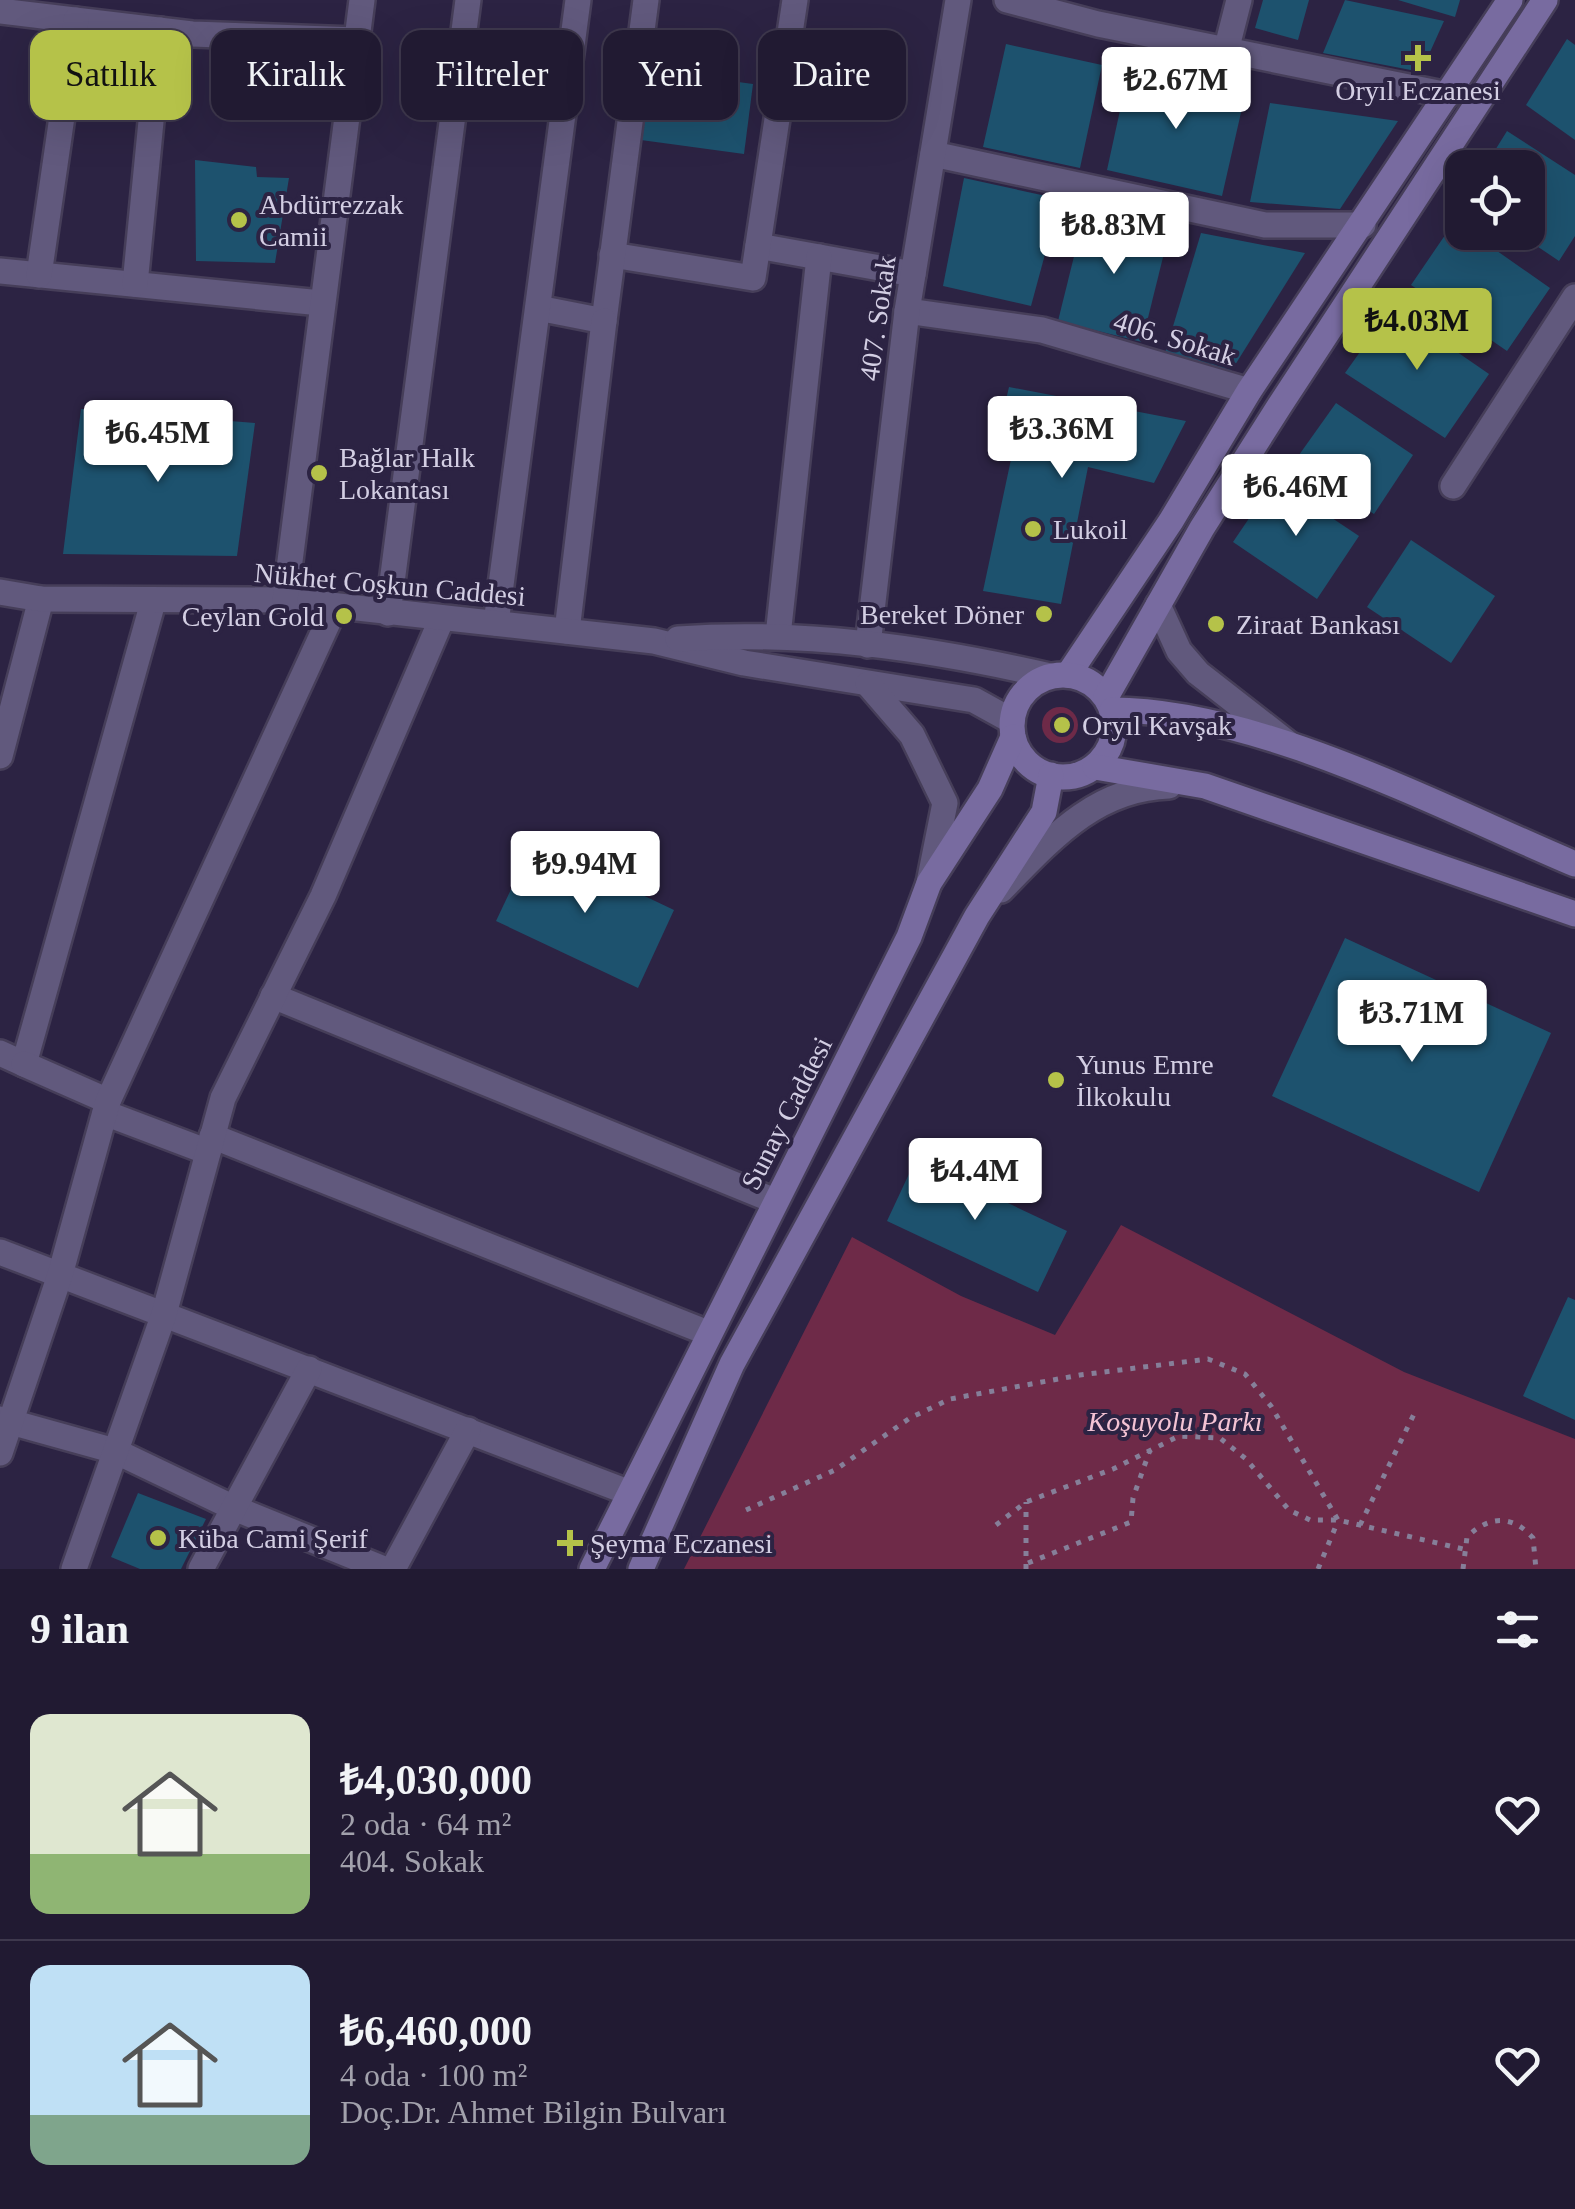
<!DOCTYPE html>
<html lang="tr">
<meta charset="utf-8">
<style>
:root{--surface:#211a32;--page:#29233a;--text:#f1f3f6;--muted:#a2a1ac;--line:#3e384d;--accent:#b5c249}
body{margin:0;font-family:Georgia,serif;background:var(--page);color:var(--text);height:100vh;display:flex;flex-direction:column;font-size:38px;white-space:nowrap}
*{box-sizing:border-box;margin:0}
p{font-size:32px;color:var(--muted)}
.icon{flex:none;width:55px;height:55px;fill:none;stroke:currentColor;stroke-width:2;stroke-linecap:round;stroke-linejoin:round}
.map{position:relative;height:1569px;overflow:hidden}
.details{display:flex;flex-direction:column;background:var(--surface);flex:1}
.details>*{flex:none}
.banner{position:absolute;left:30px;top:30px;width:1000px;height:90px;display:flex;gap:20px}
.controls{position:absolute;left:1445px;top:150px;display:grid;gap:20px}
.controls a{display:grid;place-items:center;width:100px;height:100px;border-radius:20px;background:var(--surface);box-shadow:0 10px 40px #0002,0 0 0 2px var(--line);font-size:50px}
.price{position:absolute;translate:-50% -85px;padding:0 22px;border-radius:10px;background:#fff;color:#222;font-size:32px;line-height:65px;filter:drop-shadow(0 2px 5px #0008)}
.price::after{content:'';position:absolute;left:50%;top:60px;width:30px;height:22px;margin-left:-15px;background:inherit;clip-path:polygon(0 0,100% 0,50% 100%)}
.price.selected{background:var(--accent);color:#111}
ul{padding:0;list-style:none}
li{display:flex;align-items:center;gap:30px;height:250px;padding:0 30px}
li+li{border-top:2px solid var(--line)}
li span{display:grid;place-items:center;flex:none;width:280px;height:200px;border-radius:20px;color:#555}
li>.icon{margin-inline-start:auto}
span .icon{width:120px;height:120px;fill:#fffc;stroke-width:1}
li b{font-size:42px}
h2{display:flex;justify-content:space-between;align-items:center;height:120px;padding:0 30px;font-size:42px}
.tag{padding:0 35px;border-radius:20px;background:var(--surface);box-shadow:0 10px 40px #0002,0 0 0 2px var(--line);font-size:35px;line-height:90px}
.tag.selected{background:var(--accent);color:#111}
.map>svg:first-child{display:block}
.green{fill:#6e2a48}
.building{fill:#1d526e}
.lines{fill:none;stroke-linecap:round;stroke-linejoin:round}
.minor-casing{stroke:#463e59;stroke-width:30}
.tertiary-casing{stroke:#463e59;stroke-width:30}
.secondary-casing{stroke:#463e59;stroke-width:30}
.path{stroke:#867f99;stroke-width:5;stroke-dasharray:5 8;stroke-linecap:butt}
.minor{stroke:#61597d;stroke-width:25}
.tertiary{stroke:#61597d;stroke-width:25}
.secondary{stroke:#786ba0;stroke-width:25}
.poi-dot{fill:#b5c249;stroke:#2c2343;stroke-width:4}
.labels{text-anchor:middle;stroke-width:8;stroke-linejoin:round;paint-order:stroke}
.poi-label{font-size:28px;fill:#d3cee3;stroke:#2c2343;text-anchor:start}
.street-label{font-size:28px;fill:#d3cee3;stroke:#2c2343}
.park-label{font-size:28px;font-style:italic;fill:#f4c3d4;stroke:#2c2343}
</style>
<div class="map">
<svg width="1575" height="1569" viewBox="0 0 1575 1569">
<rect width="100%" height="100%" fill="#2c2343"/>
<g class="green">
<circle cx="1060" cy="725" r="18"/>
<polygon points="1121,1225 1404,1372 1575,1439 1575,1569 684,1569 852,1237 961,1296 1055,1335"/>
</g>
<g class="building">
<polygon points="1263,0 1309,0 1298,40 1255,28"/>
<polygon points="1345,0 1444,21 1421,72 1323,53"/>
<polygon points="1398,0 1460,0 1455,17"/>
<polygon points="1567,39 1575,45 1575,140 1526,105"/>
<polygon points="1006,44 1102,65 1080,168 983,147"/>
<polygon points="1129,69 1245,95 1222,196 1107,170"/>
<polygon points="650,70 753,84 744,154 641,140"/>
<polygon points="1270,103 1398,121 1340,209 1250,202"/>
<polygon points="1507,131 1575,175 1575,236 1559,261 1516,232 1528,232 1528,168 1484,168"/>
<polygon points="195,160 256,167 257,177 289,178 275,263 196,261"/>
<polygon points="964,178 1060,199 1031,306 943,286"/>
<polygon points="1085,212 1169,233 1142,342 1058,321"/>
<polygon points="1454,222 1462,232 1470,232 1550,288 1507,351 1411,285"/>
<polygon points="1201,233 1305,253 1230,373 1165,353"/>
<polygon points="1392,307 1489,374 1445,438 1345,373"/>
<polygon points="1009,387 1186,421 1154,483 1088,467 1061,604 983,591 1013,450 995,446"/>
<polygon points="1336,403 1413,455 1374,514 1294,462"/>
<polygon points="81,409 255,423 237,556 63,554"/>
<polygon points="1275,480 1359,536 1317,599 1233,542"/>
<polygon points="1411,540 1495,596 1451,663 1367,607"/>
<polygon points="533,843 674,910 638,988 496,921"/>
<polygon points="1345,938 1551,1033 1479,1192 1272,1096"/>
<polygon points="923,1144 949,1157 942,1172 1067,1231 1038,1292 887,1221"/>
<polygon points="1568,1297 1575,1300 1575,1420 1523,1396"/>
<polygon points="138,1493 206,1519 181,1569 140,1569 111,1557"/>
</g>
<g class="lines">
<g class="minor-casing">
<g id="minor">
<polyline points="1007,0 1098,24 1448,95"/>
<polyline points="0,11 192,34 356,40"/>
<polyline points="1227,47 1239,0"/>
<polyline points="933,154 1265,225 1363,225"/>
<polyline points="758,246 913,274"/>
<polyline points="612,255 753,278 795,0"/>
<polyline points="0,271 321,303"/>
<polyline points="39,275 76,20"/>
<polyline points="135,284 160,30"/>
<polyline points="538,308 604,321 646,0"/>
<polyline points="907,311 1042,330 1249,391"/>
<polyline points="1453,486 1575,297"/>
<polyline points="388,613 468,0"/>
<polyline points="496,623 578,0"/>
<polyline points="567,631 604,321"/>
<polyline points="778,636 819,257"/>
<polyline points="868,645 907,311 958,0"/>
<polyline points="0,756 41,599"/>
<polyline points="273,996 775,1201"/>
<polyline points="0,1053 24,1064 153,602"/>
<polyline points="24,1064 108,1101"/>
<polyline points="105,1113 208,1152"/>
<polyline points="212,1136 708,1333"/>
<polyline points="0,1252 630,1493"/>
<polyline points="0,1419 115,1451 234,1508 384,1569"/>
<polyline points="0,1453 60,1275 108,1101 335,607"/>
<polyline points="74,1569 164,1314 223,1098 323,896 442,618"/>
<polyline points="201,1569 309,1369"/>
<polyline points="393,1569 468,1430"/>
</g>
</g>
<g class="tertiary-casing">
<g id="tertiary">
<polyline points="0,592 41,599 285,600 654,641 744,663 974,700 1012,721"/>
<polyline points="285,600 362,0"/>
<polyline points="1158,605 1179,651 1198,673 1289,744"/>
<path d="M678,639C804,630 928,648 1050,676"/>
<polyline points="868,684 912,735 945,803 929,883"/>
<path d="M1001,890C1050,840 1095,788 1169,786"/>
</g>
</g>
<g class="secondary-casing">
<g id="secondary">
<polyline points="1068,675 1171,521 1249,391 1510,0"/>
<circle cx="1063" cy="726" r="51"/>
<polyline points="1106,697 1202,528 1280,405 1545,0"/>
<path d="M1112,710C1257,710 1440,807 1575,864"/>
<polyline points="1095,767 1205,786 1575,914"/>
<polyline points="592,1569 909,937 929,883 990,789 1013,737"/>
<polyline points="641,1569 732,1364 977,916 1044,812 1051,775"/>
</g>
</g>
<g class="path">
<polyline points="746,1510 835,1470 910,1418 950,1399 1080,1375 1208,1359 1245,1374 1271,1406 1338,1520"/>
<polyline points="996,1525 1026,1502 1113,1469 1179,1436 1220,1438 1246,1459 1289,1510 1310,1520 1338,1520 1463,1549"/>
<polyline points="1360,1525 1414,1414"/>
<polyline points="1028,1563 1131,1522 1133,1498 1150,1450"/>
<polyline points="1026,1569 1026,1502"/>
<polyline points="1318,1569 1338,1521"/>
<path d="M1463,1569L1467,1537C1489,1515 1513,1515 1533,1538L1536,1569"/>
</g>
<use href="#minor" class="minor"/>
<use href="#tertiary" class="tertiary"/>
<use href="#secondary" class="secondary"/>
</g>
<g class="poi-dot">
<path d="M1413 43h10v10h10v10h-10v10h-10v-10h-10v-10h10z"/>
<circle cx="239" cy="220" r="10"/>
<circle cx="319" cy="473" r="10"/>
<circle cx="1033" cy="529" r="10"/>
<circle cx="1044" cy="614" r="10"/>
<circle cx="344" cy="616" r="10"/>
<circle cx="1216" cy="624" r="10"/>
<circle cx="1062" cy="725" r="10"/>
<circle cx="1056" cy="1080" r="10"/>
<circle cx="158" cy="1538" r="10"/>
<path d="M565 1528h10v10h10v10h-10v10h-10v-10h-10v-10h10z"/>
</g>
<g class="labels">
<g class="poi-label">
<text x="1418" y="100" text-anchor="middle">Oryıl Eczanesi</text>
<text x="259" y="214">Abdürrezzak<tspan x="259" dy="32">Camii</tspan></text>
<text x="339" y="467">Bağlar Halk<tspan x="339" dy="32">Lokantası</tspan></text>
<text x="1053" y="539">Lukoil</text>
<text x="1024" y="624" text-anchor="end">Bereket Döner</text>
<text x="324" y="626" text-anchor="end">Ceylan Gold</text>
<text x="1236" y="634">Ziraat Bankası</text>
<text x="1082" y="735">Oryıl Kavşak</text>
<text x="1076" y="1074">Yunus Emre<tspan x="1076" dy="32">İlkokulu</tspan></text>
<text x="178" y="1548">Küba Cami Şerif</text>
<text x="590" y="1553">Şeyma Eczanesi</text>
</g>
<g class="street-label">
<text transform="translate(877 318) rotate(-82)" y="10">407. Sokak</text>
<text transform="translate(1175 338) rotate(17)" y="10">406. Sokak</text>
<text transform="translate(390 584) rotate(5)" y="10">Nükhet Coşkun Caddesi</text>
<text transform="translate(786 1113) rotate(-63)" y="10">Sunay Caddesi</text>
</g>
<g class="park-label">
<text x="1175" y="1431">Koşuyolu Parkı</text>
</g>
</g>
</svg>
<div class="controls">
<a><svg class="icon" aria-label="locate" viewBox="0 0 24 24"><circle cx="12" cy="12" r="6"/><path d="M12 2v4M12 18v4M2 12h4M18 12h4"/></svg></a>
</div>
<b class="price" style="left:1176px;top:132px">₺2.67M</b>
<b class="price" style="left:1114px;top:277px">₺8.83M</b>
<b class="price selected" style="left:1417px;top:373px">₺4.03M</b>
<b class="price" style="left:1062px;top:481px">₺3.36M</b>
<b class="price" style="left:158px;top:485px">₺6.45M</b>
<b class="price" style="left:1296px;top:539px">₺6.46M</b>
<b class="price" style="left:585px;top:916px">₺9.94M</b>
<b class="price" style="left:1412px;top:1065px">₺3.71M</b>
<b class="price" style="left:975px;top:1223px">₺4.4M</b>
<div class="banner">
<a class="tag selected">Satılık</a>
<a class="tag">Kiralık</a>
<a class="tag">Filtreler</a>
<a class="tag">Yeni</a>
<a class="tag">Daire</a>
</div>
</div>
<section class="details">
<h2>9 ilan<svg class="icon" aria-label="filters" viewBox="0 0 24 24"><path d="M4 7h16M4 17h16"/><circle cx="9" cy="7" r="2"/><circle cx="15" cy="17" r="2"/></svg></h2>
<ul>
<li><span style="background:linear-gradient(#dfe7d0 70%,#8fb573 0)"><svg class="icon" aria-label="home" viewBox="0 0 24 24"><path d="M3 11l9-7 9 7M6 9v11h12V9"/></svg></span><div><b>₺4,030,000</b><p>2 oda · 64 m²</p><p>404. Sokak</p></div><svg class="icon" aria-label="heart" viewBox="0 0 24 24"><path d="M12 20l-8-8c-3-5 5-10 8-4 3-6 11-1 8 4z"/></svg></li>
<li><span style="background:linear-gradient(#bfe0f5 75%,#7fa58c 0)"><svg class="icon" aria-label="home" viewBox="0 0 24 24"><path d="M3 11l9-7 9 7M6 9v11h12V9"/></svg></span><div><b>₺6,460,000</b><p>4 oda · 100 m²</p><p>Doç.Dr. Ahmet Bilgin Bulvarı</p></div><svg class="icon" aria-label="heart" viewBox="0 0 24 24"><path d="M12 20l-8-8c-3-5 5-10 8-4 3-6 11-1 8 4z"/></svg></li>
</ul>
</section>
